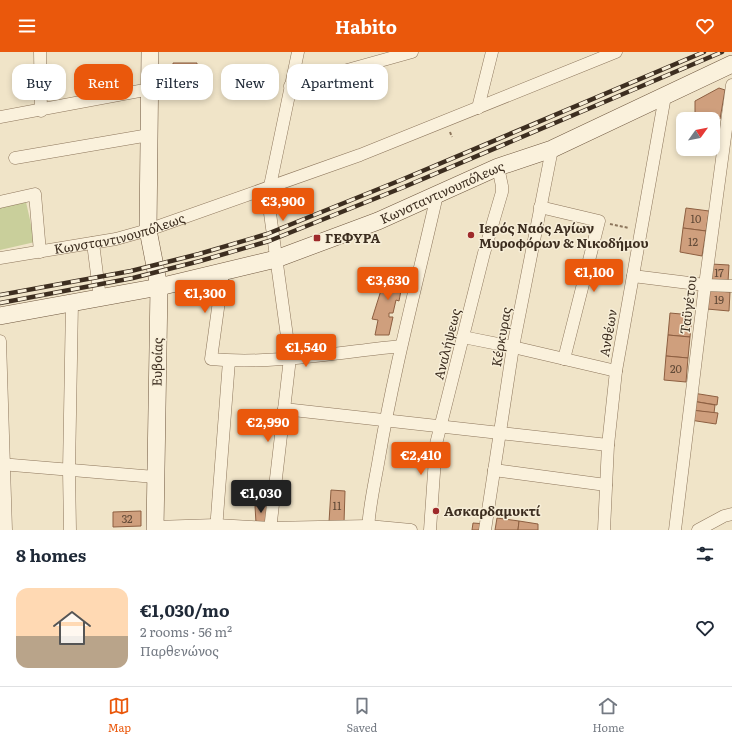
<!DOCTYPE html>
<meta charset="utf-8">
<style>
:root{--surface:#fff;--page:#f6f6f7;--text:#1f2937;--muted:#747a83;--line:#e0e1e3;--accent:#ea580c}
body{margin:0;font-family:Literata,serif;background:var(--page);color:var(--text);height:100vh;display:flex;flex-direction:column;font-size:15px;white-space:nowrap}
*{box-sizing:border-box;margin:0}
p{font-size:13px;color:var(--muted)}
.icon{flex:none;width:22px;height:22px;fill:none;stroke:currentColor;stroke-width:2;stroke-linecap:round;stroke-linejoin:round}
.map{position:relative;height:478px;overflow:hidden}
.details{display:flex;flex-direction:column;background:var(--surface);flex:1}
.details>*{flex:none}
.top-card{position:absolute;left:12px;top:12px;width:400px;height:36px;display:flex;gap:8px}
.needle{width:26px;rotate:57deg}
.fabs{position:absolute;left:676px;top:60px;display:grid;gap:8px}
.fabs a{display:grid;place-items:center;width:44px;height:44px;border-radius:8px;background:var(--surface);box-shadow:0 2px 6px #0003;font-size:20px}
.price{position:absolute;translate:-50% -34px;padding:0 9px;border-radius:4px;background:var(--accent);color:#fff;font-size:13px;line-height:26px;filter:drop-shadow(0 1px 2px #0008)}
.price::after{content:'';position:absolute;left:50%;top:24px;width:12px;height:9px;margin-left:-6px;background:inherit;clip-path:polygon(0 0,100% 0,50% 100%)}
.price.active{background:#222;color:#fff}
ul{padding:0;list-style:none}
li{display:flex;align-items:center;gap:12px;height:100px;padding:0 16px}
li span{display:grid;place-items:center;flex:none;width:112px;height:80px;border-radius:12px;color:#555}
li>.icon{margin-inline-start:auto}
span .icon{width:48px;height:48px;fill:#fffc;stroke-width:1}
li b{font-size:17px}
h2{display:flex;justify-content:space-between;align-items:center;height:48px;padding:0 16px;font-size:17px}
.pill{padding:0 14px;border-radius:12px;background:var(--surface);box-shadow:0 2px 6px #0003;font-size:14px;line-height:36px}
.pill.active{background:var(--accent);color:#fff}
header{display:flex;justify-content:space-between;align-items:center;height:52px;padding:0 16px;background:var(--accent);color:#fff;font-size:18px;font-weight:700}
.menu{display:flex;justify-content:space-around;align-items:center;height:56px;border-top:1px solid var(--line);background:var(--surface);font-size:11px;color:var(--muted)}
.menu a{display:grid;justify-items:center;gap:2px}
.menu .active{color:var(--accent)}
.map>svg:first-child{display:block}
.green{fill:#c9cf9b}
.building{fill:#cf9f7d;stroke:#8d5f41}
.lines{fill:none;stroke-linecap:round;stroke-linejoin:round}
.street-casing{stroke:#8d765c;stroke-width:13}
.secondary-casing{stroke:#6f573f;stroke-width:18}
.path{stroke:#8d765c;stroke-width:2;stroke-dasharray:3 2;stroke-linecap:butt}
.street{stroke:#faf1dc;stroke-width:12}
.secondary{stroke:#faf1dc;stroke-width:17}
.rail-casing{stroke:#3d2e20;stroke-width:4.5}
.rail{stroke:#f7eed8;stroke-width:3;stroke-dasharray:9;stroke-linecap:butt}
.poi-dot{fill:#9e2a2b;stroke:#f7eed8;stroke-width:1.5}
.labels{text-anchor:middle;stroke-width:3;stroke-linejoin:round;paint-order:stroke}
.number-label{font-size:11px;fill:#624a37}
.street-label{font-size:13px;fill:#3d2e20;stroke:#f7eed8}
.poi-label{font-size:13px;font-weight:bold;fill:#3d2e20;stroke:#f7eed8;text-anchor:start}
</style>
<header><svg class="icon" aria-label="menu" viewBox="0 0 24 24"><path d="M4 6h16M4 12h16M4 18h16"/></svg>Habito<svg class="icon" aria-label="heart" viewBox="0 0 24 24"><path d="M12 20l-8-8c-3-5 5-10 8-4 3-6 11-1 8 4z"/></svg></header>
<div class="map">
<svg width="732" height="478" viewBox="0 0 732 478">
<rect width="100%" height="100%" fill="#f0e4c8"/>
<polygon class="green" points="26,150 35,190 0,198 0,156"/>
<g class="building">
<polygon points="173,11 197,11 197,20 193,20 193,42 173,42"/>
<polygon points="719,36 725,38 720,67 695,66 695,49"/>
<polygon points="686,156 709,159 706,179 683,176"/>
<polygon points="683,176 706,179 702,204 680,200"/>
<polygon points="711,212 729,213 728,230 710,229"/>
<polygon points="388,216 397,217 396,221 404,223 399,249 396,248 393,261 389,261 389,265 393,265 389,283 375,283 378,268 372,267"/>
<polygon points="708,238 730,240 729,259 707,257"/>
<polygon points="670,261 692,263 690,285 668,283"/>
<polygon points="668,283 690,285 688,306 666,304"/>
<polygon points="666,304 688,306 686,330 664,328"/>
<polygon points="693,341 718,345 717,353 692,349"/>
<polygon points="692,349 715,353 714,361 691,358"/>
<polygon points="691,358 718,361 716,372 690,368"/>
<polygon points="331,438 345,439 344,471 329,470"/>
<polygon points="255,454 267,454 267,471 256,471"/>
<polygon points="141,459 141,474 113,475 113,460"/>
<polygon points="497,466 519,469 518,478 495,478"/>
<polygon points="519,469 538,472 538,478 518,478"/>
<polygon points="473,471 486,472 485,478 472,478"/>
</g>
<g class="lines">
<g class="street-casing">
<g id="street">
<polyline points="40,0 41,59"/>
<polyline points="290,34 412,0"/>
<polyline points="478,56 492,0"/>
<polyline points="0,65 150,37"/>
<polyline points="15,106 149,83"/>
<polyline points="0,150 35,142 40,200"/>
<polyline points="540,155 599,169 564,307"/>
<polyline points="93,191 100,246"/>
<path id="s1" d="M0,206L116,187L148,178L360,103L616,0"/>
<path d="M223,220L211,307C271,313 341,300 401,294"/>
<polyline points="633,224 705,233 732,234"/>
<polyline points="463,285 513,295 616,319"/>
<polyline points="0,289 6,478"/>
<polyline points="284,357 608,393"/>
<polyline points="0,412 155,425"/>
<polyline points="494,418 606,433"/>
<polyline points="155,475 216,473 270,476 368,474 411,478"/>
<polyline points="70,478 69,418 72,251"/>
<polyline points="216,478 229,309"/>
<polyline points="270,478 290,306 269,154 270,134 298,0"/>
<path d="M368,478C369,454 375,430 379,406C394,317 417,231 437,143"/>
<polyline points="430,478 436,392 484,201 502,140 502,134 498,115"/>
<polyline points="485,478 513,295 552,97"/>
<polyline points="604,478 608,393 616,319 665,44"/>
<polyline points="675,478 705,233 732,33"/>
<polyline points="698,478 724,464 732,462"/>
</g>
</g>
<g class="secondary-casing">
<g id="secondary">
<polyline points="150,0 148,178 159,235 155,478"/>
<path id="s2" d="M0,264L159,235L276,207L378,169L498,115L552,97L732,12"/>
</g>
</g>
<g class="path">
<polyline points="450,80 452,85"/>
<polyline points="610,172 629,176"/>
</g>
<use href="#street" class="street"/>
<use href="#secondary" class="secondary"/>
<g class="rail-casing">
<g id="rail">
<polyline points="0,243 131,219 199,202 267,182 401,128 704,0"/>
<polyline points="0,251 133,226 200,209 269,189 404,135 722,0"/>
</g>
</g>
<use href="#rail" class="rail"/>
</g>
<g class="poi-dot">
<circle cx="471" cy="183" r="4"/>
<rect x="313" y="182" width="8" height="8" rx="2"/>
<circle cx="436" cy="459" r="4"/>
</g>
<g class="labels">
<g class="number-label">
<text x="696" y="171">10</text>
<text x="693" y="194">12</text>
<text x="719" y="225">17</text>
<text x="719" y="252">19</text>
<text x="676" y="321">20</text>
<text x="337" y="458">11</text>
<text x="127" y="471">32</text>
</g>
<g class="street-label">
<text dy="5" stroke="none"><textPath href="#s2" startOffset="461">Κωνσταντινουπόλεως</textPath></text>
<text dy="5" stroke="none"><textPath href="#s1" startOffset="122">Κωνσταντινουπόλεως</textPath></text>
<text transform="translate(688 253) rotate(-83)" y="5">Ταϋγέτου</text>
<text transform="translate(608 281) rotate(-80)" y="5">Ανθέων</text>
<text transform="translate(501 285) rotate(-80)" y="5">Κέρκυρας</text>
<text transform="translate(447 292) rotate(-76)" y="5">Αναλήψεως</text>
<text transform="translate(157 310) rotate(-89)" y="5">Ευβοίας</text>
</g>
<g class="poi-label">
<text x="479" y="181">Ιερός Ναός Αγίων<tspan x="479" dy="15">Μυροφόρων &amp; Νικοδήμου</tspan></text>
<text x="325" y="191">ΓΕΦΥΡΑ</text>
<text x="444" y="464">Ασκαρδαμυκτί</text>
</g>
</g>
</svg>
<div class="fabs">
<a><svg class="needle" viewBox="-14 -14 28 28"><path d="M0-13l5 13h-10z" fill="#e53935"/><path d="M0 13l5-13h-10z" fill="#747a83"/></svg></a>
</div>
<b class="price" style="left:283px;top:170px">€3,900</b>
<b class="price" style="left:594px;top:241px">€1,100</b>
<b class="price" style="left:388px;top:249px">€3,630</b>
<b class="price" style="left:205px;top:262px">€1,300</b>
<b class="price" style="left:306px;top:316px">€1,540</b>
<b class="price" style="left:268px;top:391px">€2,990</b>
<b class="price" style="left:421px;top:424px">€2,410</b>
<b class="price active" style="left:261px;top:462px">€1,030</b>
<div class="top-card">
<a class="pill">Buy</a>
<a class="pill active">Rent</a>
<a class="pill">Filters</a>
<a class="pill">New</a>
<a class="pill">Apartment</a>
</div>
</div>
<section class="details">
<h2>8 homes<svg class="icon" aria-label="filters" viewBox="0 0 24 24"><path d="M4 7h16M4 17h16"/><circle cx="9" cy="7" r="2"/><circle cx="15" cy="17" r="2"/></svg></h2>
<ul>
<li><span style="background:linear-gradient(#ffd9b3 60%,#b9a48a 0)"><svg class="icon" aria-label="home" viewBox="0 0 24 24"><path d="M3 11l9-7 9 7M6 9v11h12V9"/></svg></span><div><b>€1,030/mo</b><p>2 rooms · 56 m²</p><p>Παρθενώνος</p></div><svg class="icon" aria-label="heart" viewBox="0 0 24 24"><path d="M12 20l-8-8c-3-5 5-10 8-4 3-6 11-1 8 4z"/></svg></li>
</ul>
</section>
<nav class="menu">
<a class="active"><svg class="icon" aria-label="map" viewBox="0 0 24 24"><path d="M3 6l6-2 6 2 6-2v14l-6 2-6-2-6 2zM9 4v14M15 6v14"/></svg>Map</a>
<a><svg class="icon" aria-label="saved" viewBox="0 0 24 24"><path d="M7 4h10v16l-5-4-5 4z"/></svg>Saved</a>
<a><svg class="icon" aria-label="home" viewBox="0 0 24 24"><path d="M3 11l9-7 9 7M6 9v11h12V9"/></svg>Home</a>
</nav>
